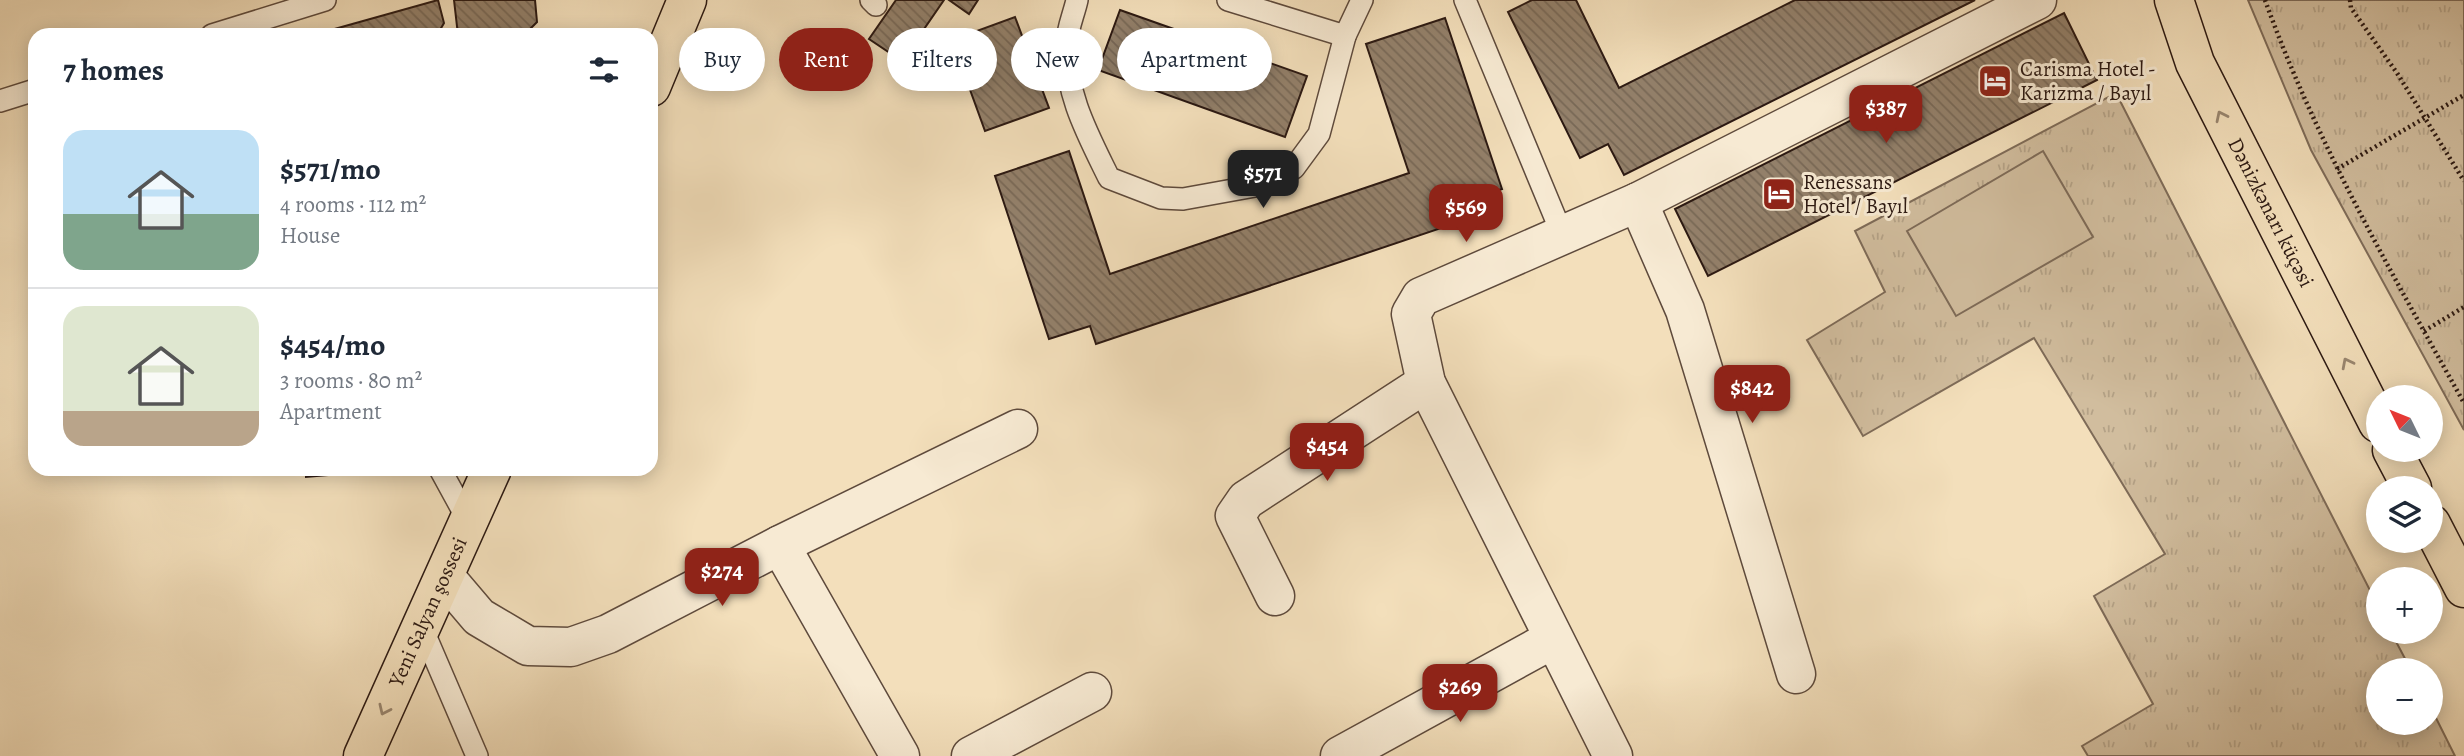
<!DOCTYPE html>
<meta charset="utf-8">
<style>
:root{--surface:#fff;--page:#f6f6f7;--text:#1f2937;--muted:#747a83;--line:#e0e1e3;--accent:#8f2418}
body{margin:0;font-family:Alegreya,serif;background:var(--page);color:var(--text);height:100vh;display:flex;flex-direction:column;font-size:26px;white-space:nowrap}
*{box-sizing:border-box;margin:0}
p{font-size:23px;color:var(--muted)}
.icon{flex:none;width:38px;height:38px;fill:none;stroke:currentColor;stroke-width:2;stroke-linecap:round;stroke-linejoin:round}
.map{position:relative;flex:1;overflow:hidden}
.panel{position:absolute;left:28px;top:28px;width:630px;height:448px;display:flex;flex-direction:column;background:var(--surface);border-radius:21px;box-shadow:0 4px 18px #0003}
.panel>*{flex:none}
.top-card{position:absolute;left:679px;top:28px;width:665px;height:63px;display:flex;gap:14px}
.needle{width:46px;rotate:313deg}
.buttons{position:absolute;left:2366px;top:385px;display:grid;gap:14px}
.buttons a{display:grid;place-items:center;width:77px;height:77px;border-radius:50%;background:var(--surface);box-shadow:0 4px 18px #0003;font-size:35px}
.price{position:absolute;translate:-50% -60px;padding:0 16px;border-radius:14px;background:var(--accent);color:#fff;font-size:23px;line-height:46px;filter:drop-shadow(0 2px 4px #0008)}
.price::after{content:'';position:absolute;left:50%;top:42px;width:21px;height:16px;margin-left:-10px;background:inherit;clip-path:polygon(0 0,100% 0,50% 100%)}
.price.on{background:#222;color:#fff}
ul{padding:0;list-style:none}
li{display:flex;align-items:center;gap:21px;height:175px;padding:0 35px}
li+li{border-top:2px solid var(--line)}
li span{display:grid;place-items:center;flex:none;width:196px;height:140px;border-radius:21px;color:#555}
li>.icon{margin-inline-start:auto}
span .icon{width:84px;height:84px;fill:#fffc;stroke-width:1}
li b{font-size:30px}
h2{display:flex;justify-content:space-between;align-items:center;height:84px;padding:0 35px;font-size:30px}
.pill{padding:0 24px;border-radius:32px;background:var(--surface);box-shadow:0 4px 18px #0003;font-size:24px;line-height:63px}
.pill.on{background:var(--accent);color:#fff}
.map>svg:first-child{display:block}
.park{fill:url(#park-tufts);stroke:#7e6b58;stroke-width:2}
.pitch{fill:#d1bd9e;stroke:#7e6b58;stroke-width:2}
.building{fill:url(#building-back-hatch);stroke:#2c1912;stroke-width:2}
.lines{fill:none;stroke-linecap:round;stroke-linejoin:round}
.lane-casing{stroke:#5e4a3c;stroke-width:24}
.street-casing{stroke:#5e4a3c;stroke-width:41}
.highway-casing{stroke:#2c1912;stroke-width:41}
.path{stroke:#2c1912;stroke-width:4.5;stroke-dasharray:2 3.5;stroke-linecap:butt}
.lane{stroke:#f7ead3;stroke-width:21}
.street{stroke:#f7ead3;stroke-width:38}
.highway{stroke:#f3dfbb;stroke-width:38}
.oneway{stroke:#99866f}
.labels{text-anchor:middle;stroke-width:6;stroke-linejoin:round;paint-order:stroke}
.poi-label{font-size:21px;fill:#2c1912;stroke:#f7ead3;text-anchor:start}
.street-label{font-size:21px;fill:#2c1912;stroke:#f7ead3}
</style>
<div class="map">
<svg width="2464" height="756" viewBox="0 0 2464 756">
<defs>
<pattern id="park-tufts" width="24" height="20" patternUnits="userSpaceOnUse" patternTransform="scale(1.75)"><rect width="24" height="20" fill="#d1bd9e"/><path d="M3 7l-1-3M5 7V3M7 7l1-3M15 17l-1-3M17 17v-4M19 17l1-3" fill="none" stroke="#b4a287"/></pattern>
<pattern id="building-back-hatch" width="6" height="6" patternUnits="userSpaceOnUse" patternTransform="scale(1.75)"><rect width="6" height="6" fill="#93806a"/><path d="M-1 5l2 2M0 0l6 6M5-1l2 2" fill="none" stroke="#786856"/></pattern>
</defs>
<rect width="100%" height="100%" fill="#f3dfbb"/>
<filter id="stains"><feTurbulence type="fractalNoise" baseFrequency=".00286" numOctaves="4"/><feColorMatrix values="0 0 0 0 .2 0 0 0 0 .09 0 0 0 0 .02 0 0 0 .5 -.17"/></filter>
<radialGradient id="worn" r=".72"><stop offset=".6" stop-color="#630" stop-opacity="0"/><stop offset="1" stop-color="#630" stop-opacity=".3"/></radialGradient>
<g class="park">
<polygon points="2248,0 2464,0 2464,430 2311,150"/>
<polygon points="2116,93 2378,606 2378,632 2391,632 2411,670 2378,670 2378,723 2431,723 2431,708 2455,756 2088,756 2082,746 2153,704 2094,596 2165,554 2034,338 1863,436 1807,340 1885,292 1855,231"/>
</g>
<polygon class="pitch" points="2043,151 2093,237 1956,316 1907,231"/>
<g class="building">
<polygon points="438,0 444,23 437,35 313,35"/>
<polygon points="454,0 535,0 537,22 530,29 517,31 516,35 458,35"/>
<polygon points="896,0 944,0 902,61 869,39"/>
<polygon points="949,0 978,0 969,14"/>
<polygon points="1532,0 1576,0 1619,88 1795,0 1975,0 1624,175 1608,144 1580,158 1508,12"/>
<polygon points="1120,10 1307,76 1285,137 1098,70"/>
<polygon points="2064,13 2097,80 1708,276 1675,209"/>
<polygon points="1015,17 1049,108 985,131 952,40"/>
<polygon points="1445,18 1502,189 1471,199 1477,216 1096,344 1090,326 1049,339 995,176 1069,151 1110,274 1409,173 1366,44"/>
<polygon points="306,469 351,469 351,473 306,477"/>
</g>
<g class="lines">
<g class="lane-casing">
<g id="lane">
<polyline points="871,0 876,5"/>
<path d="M1077,0C1074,14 1067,29 1067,43C1064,92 1088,135 1109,178L1161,198L1183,199L1255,186L1294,168L1319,134L1345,36"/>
<polyline points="1228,0 1345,36 1362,0"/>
<polyline points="1465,0 1562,234"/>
<polyline points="212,35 325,0"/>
<polyline points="0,101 35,90"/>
<polyline points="440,469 469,522"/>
<polyline points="422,628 477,756"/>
</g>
</g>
<g class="street-casing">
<g id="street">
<polyline points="1638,202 1685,310 1796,674"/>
<polyline points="780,545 900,756"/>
<polyline points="445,577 479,617 528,646 571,647 608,634 780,545 1018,429"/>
<polyline points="1275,596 1235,516 1246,500 1426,383"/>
<polyline points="971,756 1092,692"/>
<polyline points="1340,756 1553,639"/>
<polyline points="1613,756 1426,383 1411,314 1421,297 1638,202 2037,0"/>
</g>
</g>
<g class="highway-casing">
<g id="highway">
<path id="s1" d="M2174,0L2195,63L2378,423"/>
<polyline points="651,87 687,0"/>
<polyline points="2392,450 2412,488"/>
<polyline points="2431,524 2464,588"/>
<path id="s2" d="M363,756L492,469"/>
</g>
</g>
<g class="path">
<path d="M2265,0C2316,142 2391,272 2464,403"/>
<polyline points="2350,0 2351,8 2397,73 2464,181"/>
<polyline points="2337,169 2464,95"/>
<polyline points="2424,331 2464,307"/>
</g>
<use href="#lane" class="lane"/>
<use href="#street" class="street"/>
<use href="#highway" class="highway"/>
</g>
<defs><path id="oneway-chevron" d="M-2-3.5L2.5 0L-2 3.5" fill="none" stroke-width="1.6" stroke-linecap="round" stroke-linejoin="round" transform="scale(1.75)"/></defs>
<g class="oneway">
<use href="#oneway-chevron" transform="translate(2221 116) rotate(-116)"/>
<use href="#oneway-chevron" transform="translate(2347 363) rotate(-117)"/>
<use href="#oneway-chevron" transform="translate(384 710) rotate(115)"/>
</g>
<defs>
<g id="hotel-square" transform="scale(1.75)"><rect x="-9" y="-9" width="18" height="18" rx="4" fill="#8f2418" stroke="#f7ead3"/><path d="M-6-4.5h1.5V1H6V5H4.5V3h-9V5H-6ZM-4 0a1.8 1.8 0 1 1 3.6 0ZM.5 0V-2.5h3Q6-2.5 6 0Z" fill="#fff"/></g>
</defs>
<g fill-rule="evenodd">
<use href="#hotel-square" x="1995" y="81"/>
<use href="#hotel-square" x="1779" y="194"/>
</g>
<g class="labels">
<g class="poi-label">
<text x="2020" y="76">Carisma Hotel -<tspan x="2020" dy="24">Karizma / Bayıl</tspan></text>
<text x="1803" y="189">Renessans<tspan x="1803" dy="24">Hotel / Bayıl</tspan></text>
</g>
<g class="street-label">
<text dy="7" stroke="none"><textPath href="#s1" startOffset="234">Dənizkənarı küçəsi</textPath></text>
<text dy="7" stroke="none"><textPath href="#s2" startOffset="158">Yeni Salyan şossesi</textPath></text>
</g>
</g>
<rect width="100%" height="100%" filter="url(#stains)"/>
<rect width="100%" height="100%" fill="url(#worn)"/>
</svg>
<div class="buttons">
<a><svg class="needle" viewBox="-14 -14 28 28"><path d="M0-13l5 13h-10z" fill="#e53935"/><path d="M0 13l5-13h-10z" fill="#747a83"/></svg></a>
<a><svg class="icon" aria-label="layers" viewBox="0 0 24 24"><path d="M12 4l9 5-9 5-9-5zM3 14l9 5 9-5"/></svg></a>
<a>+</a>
<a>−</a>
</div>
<b class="price" style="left:1886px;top:145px">$387</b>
<b class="price on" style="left:1263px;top:210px">$571</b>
<b class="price" style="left:1466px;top:244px">$569</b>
<b class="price" style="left:1752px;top:425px">$842</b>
<b class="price" style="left:1327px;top:483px">$454</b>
<b class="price" style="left:722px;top:608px">$274</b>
<b class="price" style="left:1460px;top:724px">$269</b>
<div class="top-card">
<a class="pill">Buy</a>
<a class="pill on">Rent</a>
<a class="pill">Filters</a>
<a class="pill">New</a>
<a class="pill">Apartment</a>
</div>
<section class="panel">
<h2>7 homes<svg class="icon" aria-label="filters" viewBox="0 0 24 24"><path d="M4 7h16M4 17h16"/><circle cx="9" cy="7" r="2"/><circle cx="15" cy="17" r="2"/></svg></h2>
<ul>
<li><span style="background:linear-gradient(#bfe0f5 60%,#7fa58c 0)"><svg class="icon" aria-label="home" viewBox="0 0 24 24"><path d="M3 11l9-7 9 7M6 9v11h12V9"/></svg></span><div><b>$571/mo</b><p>4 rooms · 112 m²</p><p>House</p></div></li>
<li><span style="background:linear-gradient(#dfe7d0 75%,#b9a48a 0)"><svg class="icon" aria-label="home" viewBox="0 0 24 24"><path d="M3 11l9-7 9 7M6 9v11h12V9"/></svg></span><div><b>$454/mo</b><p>3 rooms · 80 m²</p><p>Apartment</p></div></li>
</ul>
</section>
</div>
